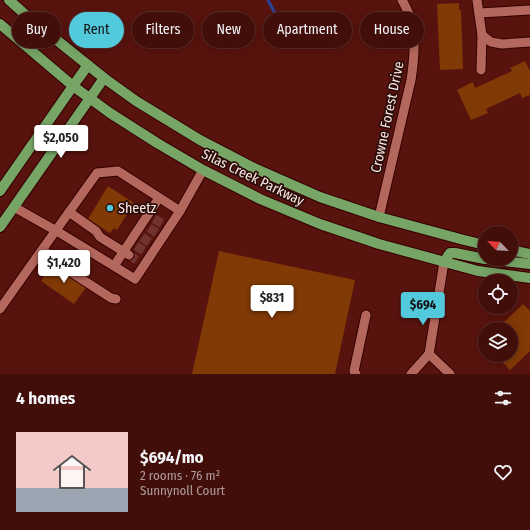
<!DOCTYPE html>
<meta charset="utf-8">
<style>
:root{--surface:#420e0a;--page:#4c1c18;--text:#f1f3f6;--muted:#ae9c9c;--line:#5a2e2b;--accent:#53cadc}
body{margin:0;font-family:"Fira Sans Condensed",sans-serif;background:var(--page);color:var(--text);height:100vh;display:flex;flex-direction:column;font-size:15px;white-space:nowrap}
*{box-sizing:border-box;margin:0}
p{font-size:13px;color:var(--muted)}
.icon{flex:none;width:22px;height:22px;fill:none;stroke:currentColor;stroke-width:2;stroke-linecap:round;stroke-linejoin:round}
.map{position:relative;height:374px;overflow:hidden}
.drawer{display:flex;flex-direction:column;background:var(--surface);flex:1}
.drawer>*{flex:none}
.top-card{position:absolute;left:12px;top:12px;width:506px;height:36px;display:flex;gap:8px}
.needle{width:26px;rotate:295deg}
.tools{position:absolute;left:478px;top:226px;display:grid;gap:8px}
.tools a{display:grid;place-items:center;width:40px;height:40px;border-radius:50%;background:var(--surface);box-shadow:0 2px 10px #0003,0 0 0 1px var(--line);font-size:20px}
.price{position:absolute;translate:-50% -34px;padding:0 9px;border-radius:4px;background:#fff;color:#222;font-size:13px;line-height:26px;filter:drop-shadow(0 1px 2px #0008)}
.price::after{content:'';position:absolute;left:50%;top:24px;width:12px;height:9px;margin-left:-6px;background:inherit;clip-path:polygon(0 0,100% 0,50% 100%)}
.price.current{background:var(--accent);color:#111}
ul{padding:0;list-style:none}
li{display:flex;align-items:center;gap:12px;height:100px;padding:0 16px}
li span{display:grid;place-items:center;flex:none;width:112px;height:80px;border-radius:0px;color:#555}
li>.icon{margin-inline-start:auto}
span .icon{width:48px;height:48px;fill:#fffc;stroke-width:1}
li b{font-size:17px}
h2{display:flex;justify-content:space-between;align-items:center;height:48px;padding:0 16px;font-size:17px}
.tag{padding:0 14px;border-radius:18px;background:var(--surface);box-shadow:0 2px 10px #0003,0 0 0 1px var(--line);font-size:14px;line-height:36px}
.tag.current{background:var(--accent);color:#111}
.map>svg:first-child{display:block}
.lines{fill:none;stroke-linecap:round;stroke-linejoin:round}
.stream{stroke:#2b4196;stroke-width:3}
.building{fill:#813905}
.minor-tunnel{stroke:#71332f;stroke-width:9;stroke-dasharray:9 4.5;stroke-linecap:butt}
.minor-casing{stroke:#340101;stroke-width:11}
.major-casing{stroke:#340101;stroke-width:12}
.minor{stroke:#b4675c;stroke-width:9}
.major{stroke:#76a566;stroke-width:10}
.poi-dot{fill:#53cadc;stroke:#2b0d0a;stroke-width:1.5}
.labels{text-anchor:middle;stroke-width:3.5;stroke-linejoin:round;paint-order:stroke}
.street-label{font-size:14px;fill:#fceae7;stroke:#2b0d0a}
.poi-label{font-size:14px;fill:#fceae7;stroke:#2b0d0a;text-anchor:start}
</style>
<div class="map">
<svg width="530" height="374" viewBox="0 0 530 374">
<rect width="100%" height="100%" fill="#58130e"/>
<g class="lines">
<polyline class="stream" points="268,0 277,17 306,44"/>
</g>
<g class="building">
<polygon points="459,3 459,10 461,10 463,69 440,70 437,4"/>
<polygon points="525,61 530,71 530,95 522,98 520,93 486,109 488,113 471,120 457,90 473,82 475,88 512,71 510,68"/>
<polygon points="108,186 134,203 117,230 114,228 110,233 88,219"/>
<polygon points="219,251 355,280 335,374 192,374"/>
<polygon points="51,265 66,276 68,273 87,286 74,304 41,281"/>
<polygon points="523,304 530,311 530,351 510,370 496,355 511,355 511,329 497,329"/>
</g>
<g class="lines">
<g class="minor-tunnel">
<polyline points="154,219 165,225"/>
<polyline points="149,228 160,235"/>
<polyline points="142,237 153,245"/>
<polyline points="136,246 148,253"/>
<polyline points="129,255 140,262"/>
</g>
<g class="minor-casing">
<g id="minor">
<polyline points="477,0 482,35 481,70"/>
<polyline points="479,13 530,10"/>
<polyline points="482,35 491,42 502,44 530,42"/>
<polyline points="14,207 60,233 135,279 180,211 203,170"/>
<polyline points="69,212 96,231 100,237 129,255"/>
<path d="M379,217L411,80C414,61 416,41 412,23C410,15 406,7 402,0"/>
<polyline points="42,250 55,258 60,265 111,298 116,299"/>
<polyline points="444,262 429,354 450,374"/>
<polyline points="114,266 159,198"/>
<polyline points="0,309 24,275 97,173 118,171 180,211"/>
<polyline points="356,374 354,371 366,315"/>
<polyline points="411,374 429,354"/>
</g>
</g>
<g class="major-casing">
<g id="major">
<polyline points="9,0 28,17 104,78 136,101 200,140 254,168 320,197 379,217 464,240 485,245"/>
<polyline points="0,24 73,86 110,113 157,143 203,170 260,199 320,224 379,244 478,271 530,278"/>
<polyline points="0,191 73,86 88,65"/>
<polyline points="0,227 104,78"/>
<polyline points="511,250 530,254"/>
<polyline points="486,259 530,264"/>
<polyline points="444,262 450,253 455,253 485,259"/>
</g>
</g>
<use href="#minor" class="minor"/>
<use href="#major" class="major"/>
</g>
<circle class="poi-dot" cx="110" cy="208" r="4"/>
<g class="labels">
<g class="street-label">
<text transform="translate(387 117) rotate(-78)" y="5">Crowne Forest Drive</text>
<text transform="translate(253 177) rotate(26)" y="5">Silas Creek Parkway</text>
</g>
<g class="poi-label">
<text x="118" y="213">Sheetz</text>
</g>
</g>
</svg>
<div class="tools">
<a><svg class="needle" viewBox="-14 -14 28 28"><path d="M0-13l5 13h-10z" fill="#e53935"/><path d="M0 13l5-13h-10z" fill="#ae9c9c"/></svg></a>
<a><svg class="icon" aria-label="locate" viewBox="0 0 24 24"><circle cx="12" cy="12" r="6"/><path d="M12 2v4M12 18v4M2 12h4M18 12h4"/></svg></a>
<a><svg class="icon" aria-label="layers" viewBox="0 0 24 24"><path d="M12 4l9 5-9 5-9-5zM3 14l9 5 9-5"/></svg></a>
</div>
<b class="price" style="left:61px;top:159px">$2,050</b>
<b class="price" style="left:64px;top:284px">$1,420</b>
<b class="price" style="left:272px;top:319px">$831</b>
<b class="price current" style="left:423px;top:326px">$694</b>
<div class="top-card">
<a class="tag">Buy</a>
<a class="tag current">Rent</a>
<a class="tag">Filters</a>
<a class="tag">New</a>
<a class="tag">Apartment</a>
<a class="tag">House</a>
</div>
</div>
<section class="drawer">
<h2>4 homes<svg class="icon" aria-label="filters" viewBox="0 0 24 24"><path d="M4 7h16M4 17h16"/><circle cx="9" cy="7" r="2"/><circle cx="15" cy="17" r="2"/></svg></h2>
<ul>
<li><span style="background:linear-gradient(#f6c9c9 70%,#9aa5b1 0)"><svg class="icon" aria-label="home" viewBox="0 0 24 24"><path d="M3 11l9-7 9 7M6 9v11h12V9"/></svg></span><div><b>$694/mo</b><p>2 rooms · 76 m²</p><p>Sunnynoll Court</p></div><svg class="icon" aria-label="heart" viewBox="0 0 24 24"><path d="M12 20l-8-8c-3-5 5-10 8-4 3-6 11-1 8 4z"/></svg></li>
</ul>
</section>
